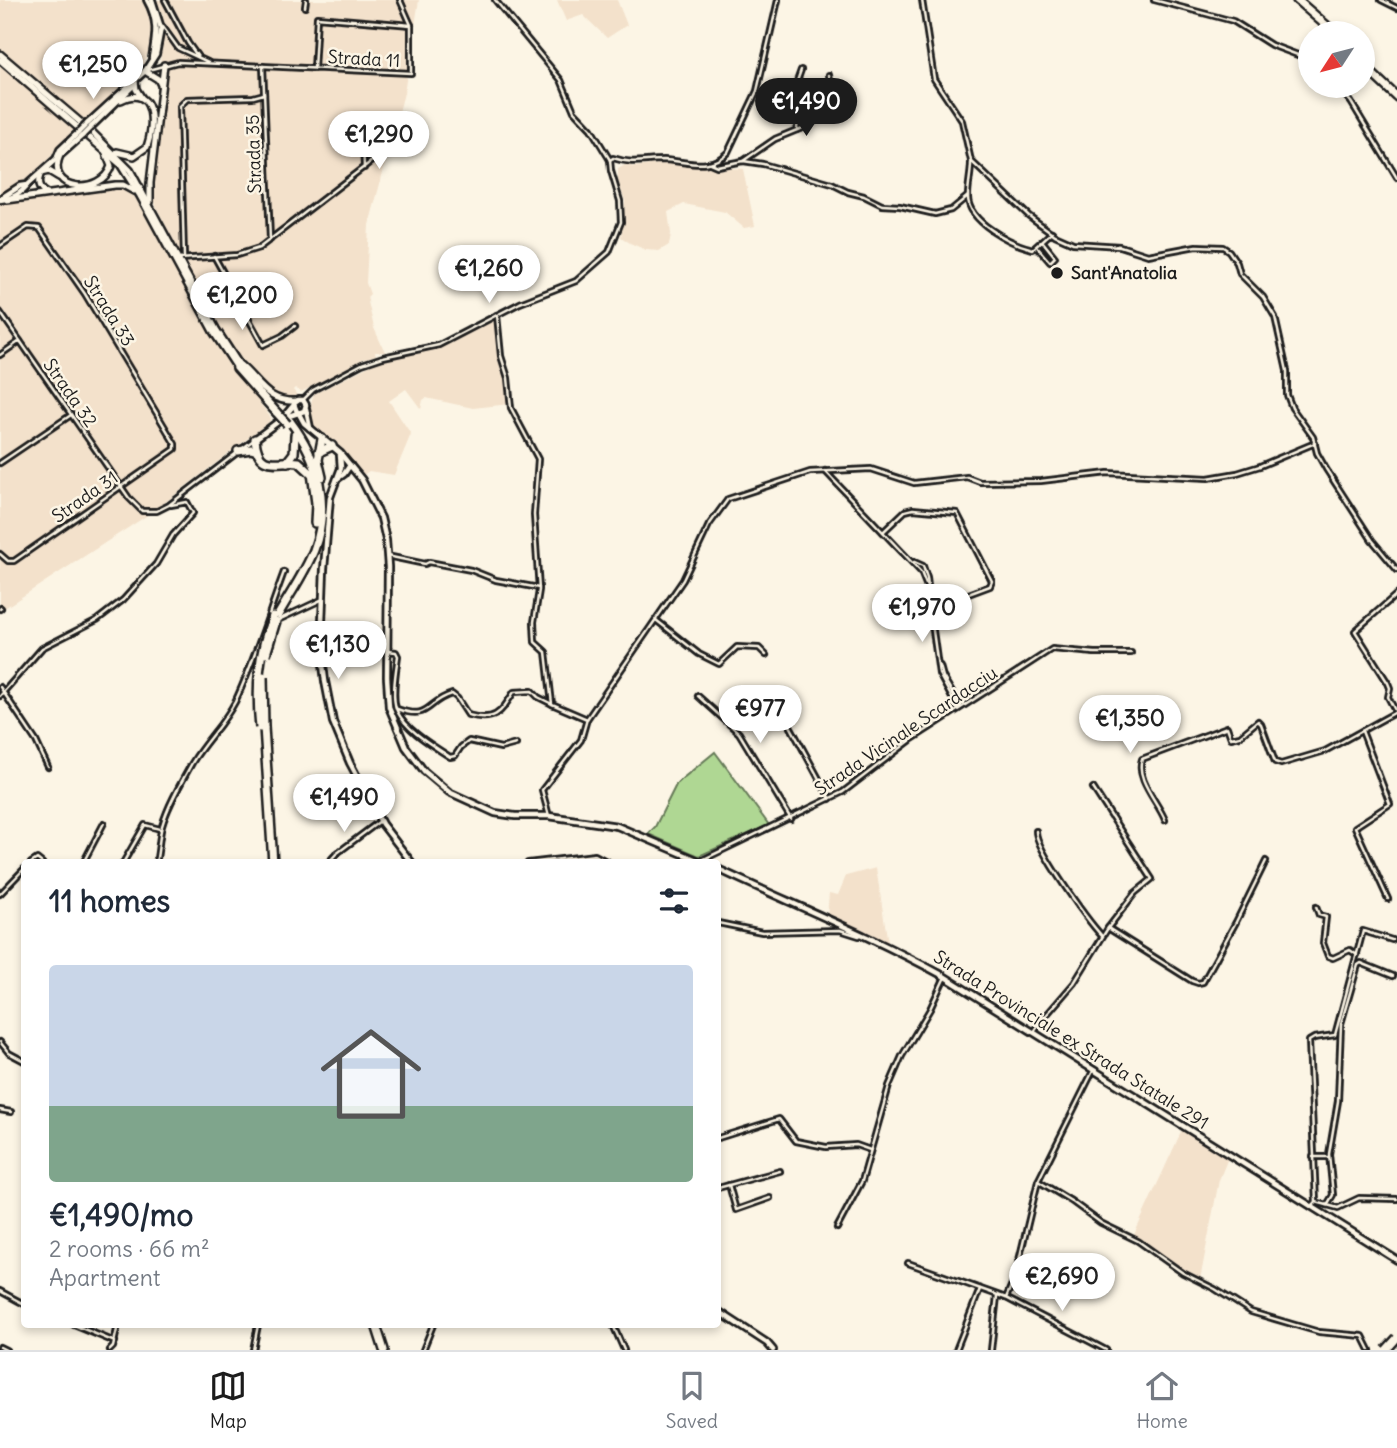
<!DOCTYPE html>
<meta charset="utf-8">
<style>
:root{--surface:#fff;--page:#f6f6f7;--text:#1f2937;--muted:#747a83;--line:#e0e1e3;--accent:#1c1c1c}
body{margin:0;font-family:Delius,sans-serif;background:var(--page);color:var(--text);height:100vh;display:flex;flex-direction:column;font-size:26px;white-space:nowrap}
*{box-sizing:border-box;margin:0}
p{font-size:23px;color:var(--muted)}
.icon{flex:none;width:38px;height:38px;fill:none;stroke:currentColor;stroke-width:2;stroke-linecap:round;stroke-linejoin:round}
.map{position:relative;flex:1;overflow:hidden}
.drawer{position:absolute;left:21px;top:859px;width:700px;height:469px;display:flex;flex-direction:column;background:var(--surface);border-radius:7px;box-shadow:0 4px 10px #0003}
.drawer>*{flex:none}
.needle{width:46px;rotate:234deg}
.controls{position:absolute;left:1298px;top:21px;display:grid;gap:14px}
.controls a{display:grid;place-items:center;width:77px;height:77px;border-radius:50%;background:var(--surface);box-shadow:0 4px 10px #0003;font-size:35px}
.price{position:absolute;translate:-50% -60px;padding:0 16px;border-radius:24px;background:#fff;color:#222;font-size:23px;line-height:46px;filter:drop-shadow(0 2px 4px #0008)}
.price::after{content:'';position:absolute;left:50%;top:42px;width:21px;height:16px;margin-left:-10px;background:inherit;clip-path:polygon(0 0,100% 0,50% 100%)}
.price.current{background:var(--accent);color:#fff}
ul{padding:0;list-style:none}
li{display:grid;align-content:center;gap:14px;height:371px;padding:0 28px}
li span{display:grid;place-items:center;height:217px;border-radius:7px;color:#555}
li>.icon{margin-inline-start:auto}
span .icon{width:126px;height:126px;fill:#fffc;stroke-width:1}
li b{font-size:30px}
h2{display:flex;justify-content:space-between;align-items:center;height:84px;padding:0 28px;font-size:30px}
.dock{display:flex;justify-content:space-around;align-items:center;height:98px;border-top:2px solid var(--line);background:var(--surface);font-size:19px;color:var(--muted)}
.dock a{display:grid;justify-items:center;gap:4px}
.dock .current{color:var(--accent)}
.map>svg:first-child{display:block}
.built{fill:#f3e1cb}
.green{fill:#afd793;stroke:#667a58;stroke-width:2}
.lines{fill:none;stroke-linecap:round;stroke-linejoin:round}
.street-casing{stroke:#1c1c1c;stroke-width:8}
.secondary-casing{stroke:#1c1c1c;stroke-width:10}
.primary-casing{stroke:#1c1c1c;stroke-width:10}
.highway-casing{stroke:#1c1c1c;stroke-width:12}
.street{stroke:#fcf5e5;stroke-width:2.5}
.secondary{stroke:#fcf5e5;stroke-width:4.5}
.primary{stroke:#fcf5e5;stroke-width:5}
.highway{stroke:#fcf5e5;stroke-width:7}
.secondary-bridge-casing{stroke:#1c1c1c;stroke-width:10;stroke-linecap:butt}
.highway-bridge-casing{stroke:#1c1c1c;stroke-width:12;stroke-linecap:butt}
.secondary-bridge{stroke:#fcf5e5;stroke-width:4.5}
.highway-bridge{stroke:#fcf5e5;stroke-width:7}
.poi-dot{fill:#1c1c1c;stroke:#fcf5e5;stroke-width:2.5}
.labels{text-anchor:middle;stroke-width:5;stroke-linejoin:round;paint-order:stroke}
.street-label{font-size:18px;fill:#1c1c1c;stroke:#fcf5e5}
.poi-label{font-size:18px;font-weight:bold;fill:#1c1c1c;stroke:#fcf5e5;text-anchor:start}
</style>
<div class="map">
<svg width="1397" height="1350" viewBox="0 0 1397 1350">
<rect width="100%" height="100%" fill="#fcf5e5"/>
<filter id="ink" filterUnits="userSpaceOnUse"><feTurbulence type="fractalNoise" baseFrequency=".0143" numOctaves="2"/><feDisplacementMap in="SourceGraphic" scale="14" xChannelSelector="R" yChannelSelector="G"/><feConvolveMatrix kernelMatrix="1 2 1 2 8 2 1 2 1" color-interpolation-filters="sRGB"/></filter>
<g filter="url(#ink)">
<g class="built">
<polygon points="0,0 146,0 153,24 152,43 140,72 85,124 0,49"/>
<polygon points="156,0 419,0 404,93 369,225 366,283 370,294 367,297 374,328 385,352 375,352 376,355 363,359 343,372 301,392 295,388 293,390 297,395 285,398 270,392 240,358 215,319 183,261 156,206 153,193 163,15"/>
<polygon points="557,0 617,0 627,25 607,38 583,15 566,21"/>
<polygon points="0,62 79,130 29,177 0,195"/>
<polygon points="667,163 743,169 755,226 744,228 725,212 684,204 668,212 671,234 669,245 659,251 646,250 630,243 621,237 625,201 618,181 618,169 625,165 634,167"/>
<polygon points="119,187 133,193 186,290 195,302 194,304 210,334 250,390 260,400 259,402 271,418 269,422 154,511 3,609 0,605 0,200"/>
<polygon points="494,319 495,331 498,331 499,352 507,378 510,404 473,408 426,398 423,400 421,409 406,389 389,401 411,434 394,475 369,471 362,476 338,448 317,431 312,425 309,411 314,394 379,361 442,347"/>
<polygon points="876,868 888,943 827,917 829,893 838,895 846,876"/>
<polygon points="1182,1130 1228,1158 1219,1180 1200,1280 1155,1253 1133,1237"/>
</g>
<polygon class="green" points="715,752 769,825 699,856 648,834 655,827 677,783"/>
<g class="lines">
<g class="street-casing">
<g id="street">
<polyline points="165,0 188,43 198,57"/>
<polyline points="400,0 411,25"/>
<polyline points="495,0 561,80 574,111 591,129 610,160"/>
<polyline points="922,0 934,79 962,121 971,161 1029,216 1055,235 1073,243 1120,246 1148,255 1196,246 1223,247 1229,251 1237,263 1240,274 1263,297 1275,317 1287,371 1287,395 1292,408 1313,437 1317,453 1326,469 1372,540 1397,570"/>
<polyline points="1154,0 1233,21 1271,45 1311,60"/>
<polyline points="1381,0 1397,8"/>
<polyline points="305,7 306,0"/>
<polyline points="163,27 178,48 208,62"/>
<polyline points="263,66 270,240"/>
<polyline points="148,70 178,62 411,73 411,25 317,17 314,69"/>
<polyline points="1337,86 1351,102 1397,178"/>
<polyline points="797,130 806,127 830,110 832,90 829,75"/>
<path d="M610,160L613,158C634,165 643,160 664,160C687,161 709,172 728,152L757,91L778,0"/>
<polyline points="743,161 775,139 797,130 798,115 795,87 801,70"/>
<polyline points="710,163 717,166 743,161 763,164 832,184 848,192 864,196 882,205 900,206 935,214 951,210 968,196"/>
<path d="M971,163C971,174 968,185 968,196C967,222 1012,244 1033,249L1052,232"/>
<polyline points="0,246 28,227 39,228 85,294 175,444 175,449 14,561 8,561 0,554"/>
<polyline points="1038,248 1050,262 1055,257 1043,242"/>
<polyline points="214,256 263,345 282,336 295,326"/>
<polyline points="184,257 180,106 187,99 253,97 264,94"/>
<polyline points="179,259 237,255 259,248 399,140 363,140 364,168"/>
<polyline points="0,312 129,498 142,511 157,511 169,505 238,452"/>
<polyline points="497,315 501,356 508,378 511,408 538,459 534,515 539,590 534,622 535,642 546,652 552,704 587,719"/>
<polyline points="0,355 20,341"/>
<polyline points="303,400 313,390 362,364 383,357 439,345 520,303 576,281 609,252 621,222 620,201 611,171 610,160"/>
<polyline points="243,448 255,439"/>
<polyline points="0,463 71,415"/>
<polyline points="825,471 921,572 927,587 939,674 958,709"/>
<polyline points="883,532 905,511 913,509 957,513 992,581 990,586 928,609"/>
<polyline points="387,556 425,564 429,562 471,570 496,580 539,588"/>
<polyline points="914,562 923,566 927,578 932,621"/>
<polyline points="1397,594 1355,631 1388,683 1390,688 1388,697 1397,714"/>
<polyline points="0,609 1,608"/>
<polyline points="656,620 699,654 719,664 737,647 759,648 766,655"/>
<polyline points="276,621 321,600"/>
<path d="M387,651L396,652L398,656C396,670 391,698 397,711C407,731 432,745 450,757L455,756L461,747L469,741L501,748L516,744"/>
<polyline points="940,666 943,677 960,706"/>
<polyline points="0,687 36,741 48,767"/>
<polyline points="0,696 42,648 97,620 123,600 156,564 173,535 193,513 187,502 171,505"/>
<polyline points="698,696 739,733 791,819"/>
<polyline points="775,698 830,799"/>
<path d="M397,709C431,721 425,702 452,694L457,698L468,715C495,722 500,714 514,692L532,691L538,697L552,704"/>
<polyline points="1362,731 1390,804 1355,827 1388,899"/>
<polyline points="1093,788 1152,879 1135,893 1108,928"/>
<polyline points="549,816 542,790 581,740 587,719 683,580 709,525 728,499 810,472 871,469 914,483 967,477 980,482 1041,481 1108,473 1208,478 1237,473 1260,466 1315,443"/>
<path d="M1165,820C1158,802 1135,779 1142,759L1227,727L1231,738L1240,736L1258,721L1261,724L1275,762L1281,764L1325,751L1396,712"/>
<path d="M1036,831C1035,848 1088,921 1102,936"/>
<polyline points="31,863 37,859 42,863"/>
<polyline points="83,863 104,823"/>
<polyline points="123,863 145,825 160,829"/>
<path d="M156,863C159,850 159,837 162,826C168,805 181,783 192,763C205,741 223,725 235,702C255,660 268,615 284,572"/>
<polyline points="328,863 336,854 380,821"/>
<polyline points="528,863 595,855 610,863"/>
<polyline points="696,863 843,792 911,740 1052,649 1094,653 1131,653"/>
<polyline points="0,894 24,869"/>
<polyline points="1316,907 1319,915 1326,917 1323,943 1328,956 1333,958 1350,950 1357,955"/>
<polyline points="718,923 762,932 840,930 859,936"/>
<polyline points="1034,1032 1043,1019 1074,983 1108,928 1192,981 1198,983 1203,982 1236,922 1266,861"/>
<polyline points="0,1042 9,1053 24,1061"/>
<polyline points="0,1110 11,1112"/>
<polyline points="718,1138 779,1119 796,1141 826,1147 856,1145 870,1150"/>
<polyline points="1313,1157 1329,1157"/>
<polyline points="1038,1181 1071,1201 1101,1223 1138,1241 1183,1273 1215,1289 1251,1312 1319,1332 1363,1336 1370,1350"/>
<polyline points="729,1185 736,1210 770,1198"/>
<polyline points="718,1188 780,1171"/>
<polyline points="1316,1202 1309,1041 1314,1038 1335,1035 1363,931 1392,940"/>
<polyline points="1327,1205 1333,1195 1329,1154 1338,1101 1341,1024 1358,965 1361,963 1393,976"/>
<polyline points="1311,1207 1316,1202 1338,1208 1359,1198 1397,1199"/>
<polyline points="837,1228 862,1181 889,1086 902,1056 930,1009 944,979"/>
<polyline points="908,1263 1006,1298 1106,1350"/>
<polyline points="0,1291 24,1304"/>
<polyline points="1006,1298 1015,1277 1038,1181 1093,1071"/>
<polyline points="74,1325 115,1342"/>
<polyline points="613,1325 624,1350"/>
<polyline points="0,1347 6,1350"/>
<polyline points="110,1350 113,1347 118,1325"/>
<polyline points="253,1350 258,1325"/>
<polyline points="423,1350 433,1325"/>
<polyline points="956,1350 980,1289"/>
<polyline points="991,1350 997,1296"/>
</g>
</g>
<g class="secondary-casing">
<g id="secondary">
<path d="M147,0C159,21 156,36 152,58"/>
<polyline points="87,124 145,71 156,54 161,28 152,0"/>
<polyline points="91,127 134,85"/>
<polyline points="57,157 60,150 79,132"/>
<polyline points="0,199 20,186 27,185"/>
<path d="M0,200C12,199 21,194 28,184L83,135"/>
<polyline points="306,409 310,428"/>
<polyline points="298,412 304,423 340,453 362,480 381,518 386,540 388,567 387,677 389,707 406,747 424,771 449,792 495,813 515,816 549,816 617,826 704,863"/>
<polyline points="283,418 304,411 306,405 303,400 298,400 294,404 297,412"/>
<polyline points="255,439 283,418 293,406"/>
<polyline points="340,455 341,468 330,497 324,569 321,648 325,681 333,722 350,763 382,824 412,863"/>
<polyline points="337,479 344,474 350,465"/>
<path d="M718,869C792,904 869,935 942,975L1397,1260"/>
<polyline points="718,1311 767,1343 773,1350"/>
</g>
</g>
<g class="primary-casing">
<g id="primary">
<polyline points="0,54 92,132 130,170 216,329 240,366"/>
<polyline points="0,60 120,164 140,196 214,333 237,368"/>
<polyline points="145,71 158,79 161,85"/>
<polyline points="135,81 136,89 141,97"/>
<path d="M117,152L134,156L147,147C155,125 155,84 121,100"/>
<path d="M60,155C44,193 102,195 111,166L106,153"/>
<path d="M47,194C37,189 37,182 41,173L49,171L59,177"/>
<polyline points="7,200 115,185 123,185 134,191"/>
<polyline points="150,202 150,183 164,65"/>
<path d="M240,365C260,382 267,403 297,401"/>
</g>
</g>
<g class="highway-casing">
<g id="highway">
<polyline points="1297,0 1335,33"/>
<polyline points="1363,65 1397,97"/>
<polyline points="237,368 277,413"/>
<path d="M255,439C258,473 279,459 299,462L312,474"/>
<polyline points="238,451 251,449 257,451"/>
<polyline points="319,452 332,446"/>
<polyline points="287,462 294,453 295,435"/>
<polyline points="312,473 316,503 315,523"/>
<polyline points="322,477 318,460 322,439"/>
<path d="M277,617C289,595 305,573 314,550C331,504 318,458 290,421"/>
<polyline points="264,727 273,863"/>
<polyline points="376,1325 384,1350"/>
</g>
</g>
<use href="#street" class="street"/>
<use href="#secondary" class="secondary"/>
<use href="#primary" class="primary"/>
<use href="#highway" class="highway"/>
<g class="secondary-bridge-casing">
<g id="secondary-bridge">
<polyline points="79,132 87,124"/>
<polyline points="83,135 91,127"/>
</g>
</g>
<g class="highway-bridge-casing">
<g id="highway-bridge">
<polyline points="277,413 287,424"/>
<polyline points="266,654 276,621"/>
<polyline points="263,676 264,727"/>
<path d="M260,728C256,688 258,653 273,616"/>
<polyline points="1386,1350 1397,1338"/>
</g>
</g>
<use href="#secondary-bridge" class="secondary-bridge"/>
<use href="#highway-bridge" class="highway-bridge"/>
</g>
</g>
<circle class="poi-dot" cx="1057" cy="273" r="7"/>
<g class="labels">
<g class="street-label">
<text transform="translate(364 59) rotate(3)" y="6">Strada 11</text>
<text transform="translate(254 154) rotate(-92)" y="6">Strada 35</text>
<text transform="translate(109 311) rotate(58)" y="6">Strada 33</text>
<text transform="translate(70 393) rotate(55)" y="6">Strada 32</text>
<text transform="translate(85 497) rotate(-35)" y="6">Strada 31</text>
<text transform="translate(906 731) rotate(-34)" y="6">Strada Vicinale Scardacciu</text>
<text transform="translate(1071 1040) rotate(32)" y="6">Strada Provinciale ex Strada Statale 291</text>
</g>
<g class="poi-label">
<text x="1071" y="279">Sant'Anatolia</text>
</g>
</g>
</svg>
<div class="controls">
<a><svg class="needle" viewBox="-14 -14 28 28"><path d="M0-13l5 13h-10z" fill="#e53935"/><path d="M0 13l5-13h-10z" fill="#747a83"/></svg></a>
</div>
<b class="price" style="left:93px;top:101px">€1,250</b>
<b class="price current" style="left:806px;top:138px">€1,490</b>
<b class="price" style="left:379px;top:171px">€1,290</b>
<b class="price" style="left:489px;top:305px">€1,260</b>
<b class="price" style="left:242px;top:332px">€1,200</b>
<b class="price" style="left:922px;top:644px">€1,970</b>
<b class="price" style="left:338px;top:681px">€1,130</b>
<b class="price" style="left:760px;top:745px">€977</b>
<b class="price" style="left:1130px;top:755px">€1,350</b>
<b class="price" style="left:344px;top:834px">€1,490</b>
<b class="price" style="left:1062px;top:1313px">€2,690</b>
<section class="drawer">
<h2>11 homes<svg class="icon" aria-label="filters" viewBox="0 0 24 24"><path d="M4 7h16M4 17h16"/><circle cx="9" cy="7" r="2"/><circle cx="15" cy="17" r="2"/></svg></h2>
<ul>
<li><span style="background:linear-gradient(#c9d6e8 65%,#7fa58c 0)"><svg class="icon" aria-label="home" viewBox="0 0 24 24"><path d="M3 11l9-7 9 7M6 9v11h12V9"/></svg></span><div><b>€1,490/mo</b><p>2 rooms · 66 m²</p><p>Apartment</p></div></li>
</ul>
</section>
</div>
<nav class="dock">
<a class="current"><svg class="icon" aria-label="map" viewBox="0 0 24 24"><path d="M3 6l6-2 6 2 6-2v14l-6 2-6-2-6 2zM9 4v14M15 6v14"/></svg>Map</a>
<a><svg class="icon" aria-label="saved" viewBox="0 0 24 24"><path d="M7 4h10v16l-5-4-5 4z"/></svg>Saved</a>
<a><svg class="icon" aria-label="home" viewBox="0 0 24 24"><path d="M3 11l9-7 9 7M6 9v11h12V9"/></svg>Home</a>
</nav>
